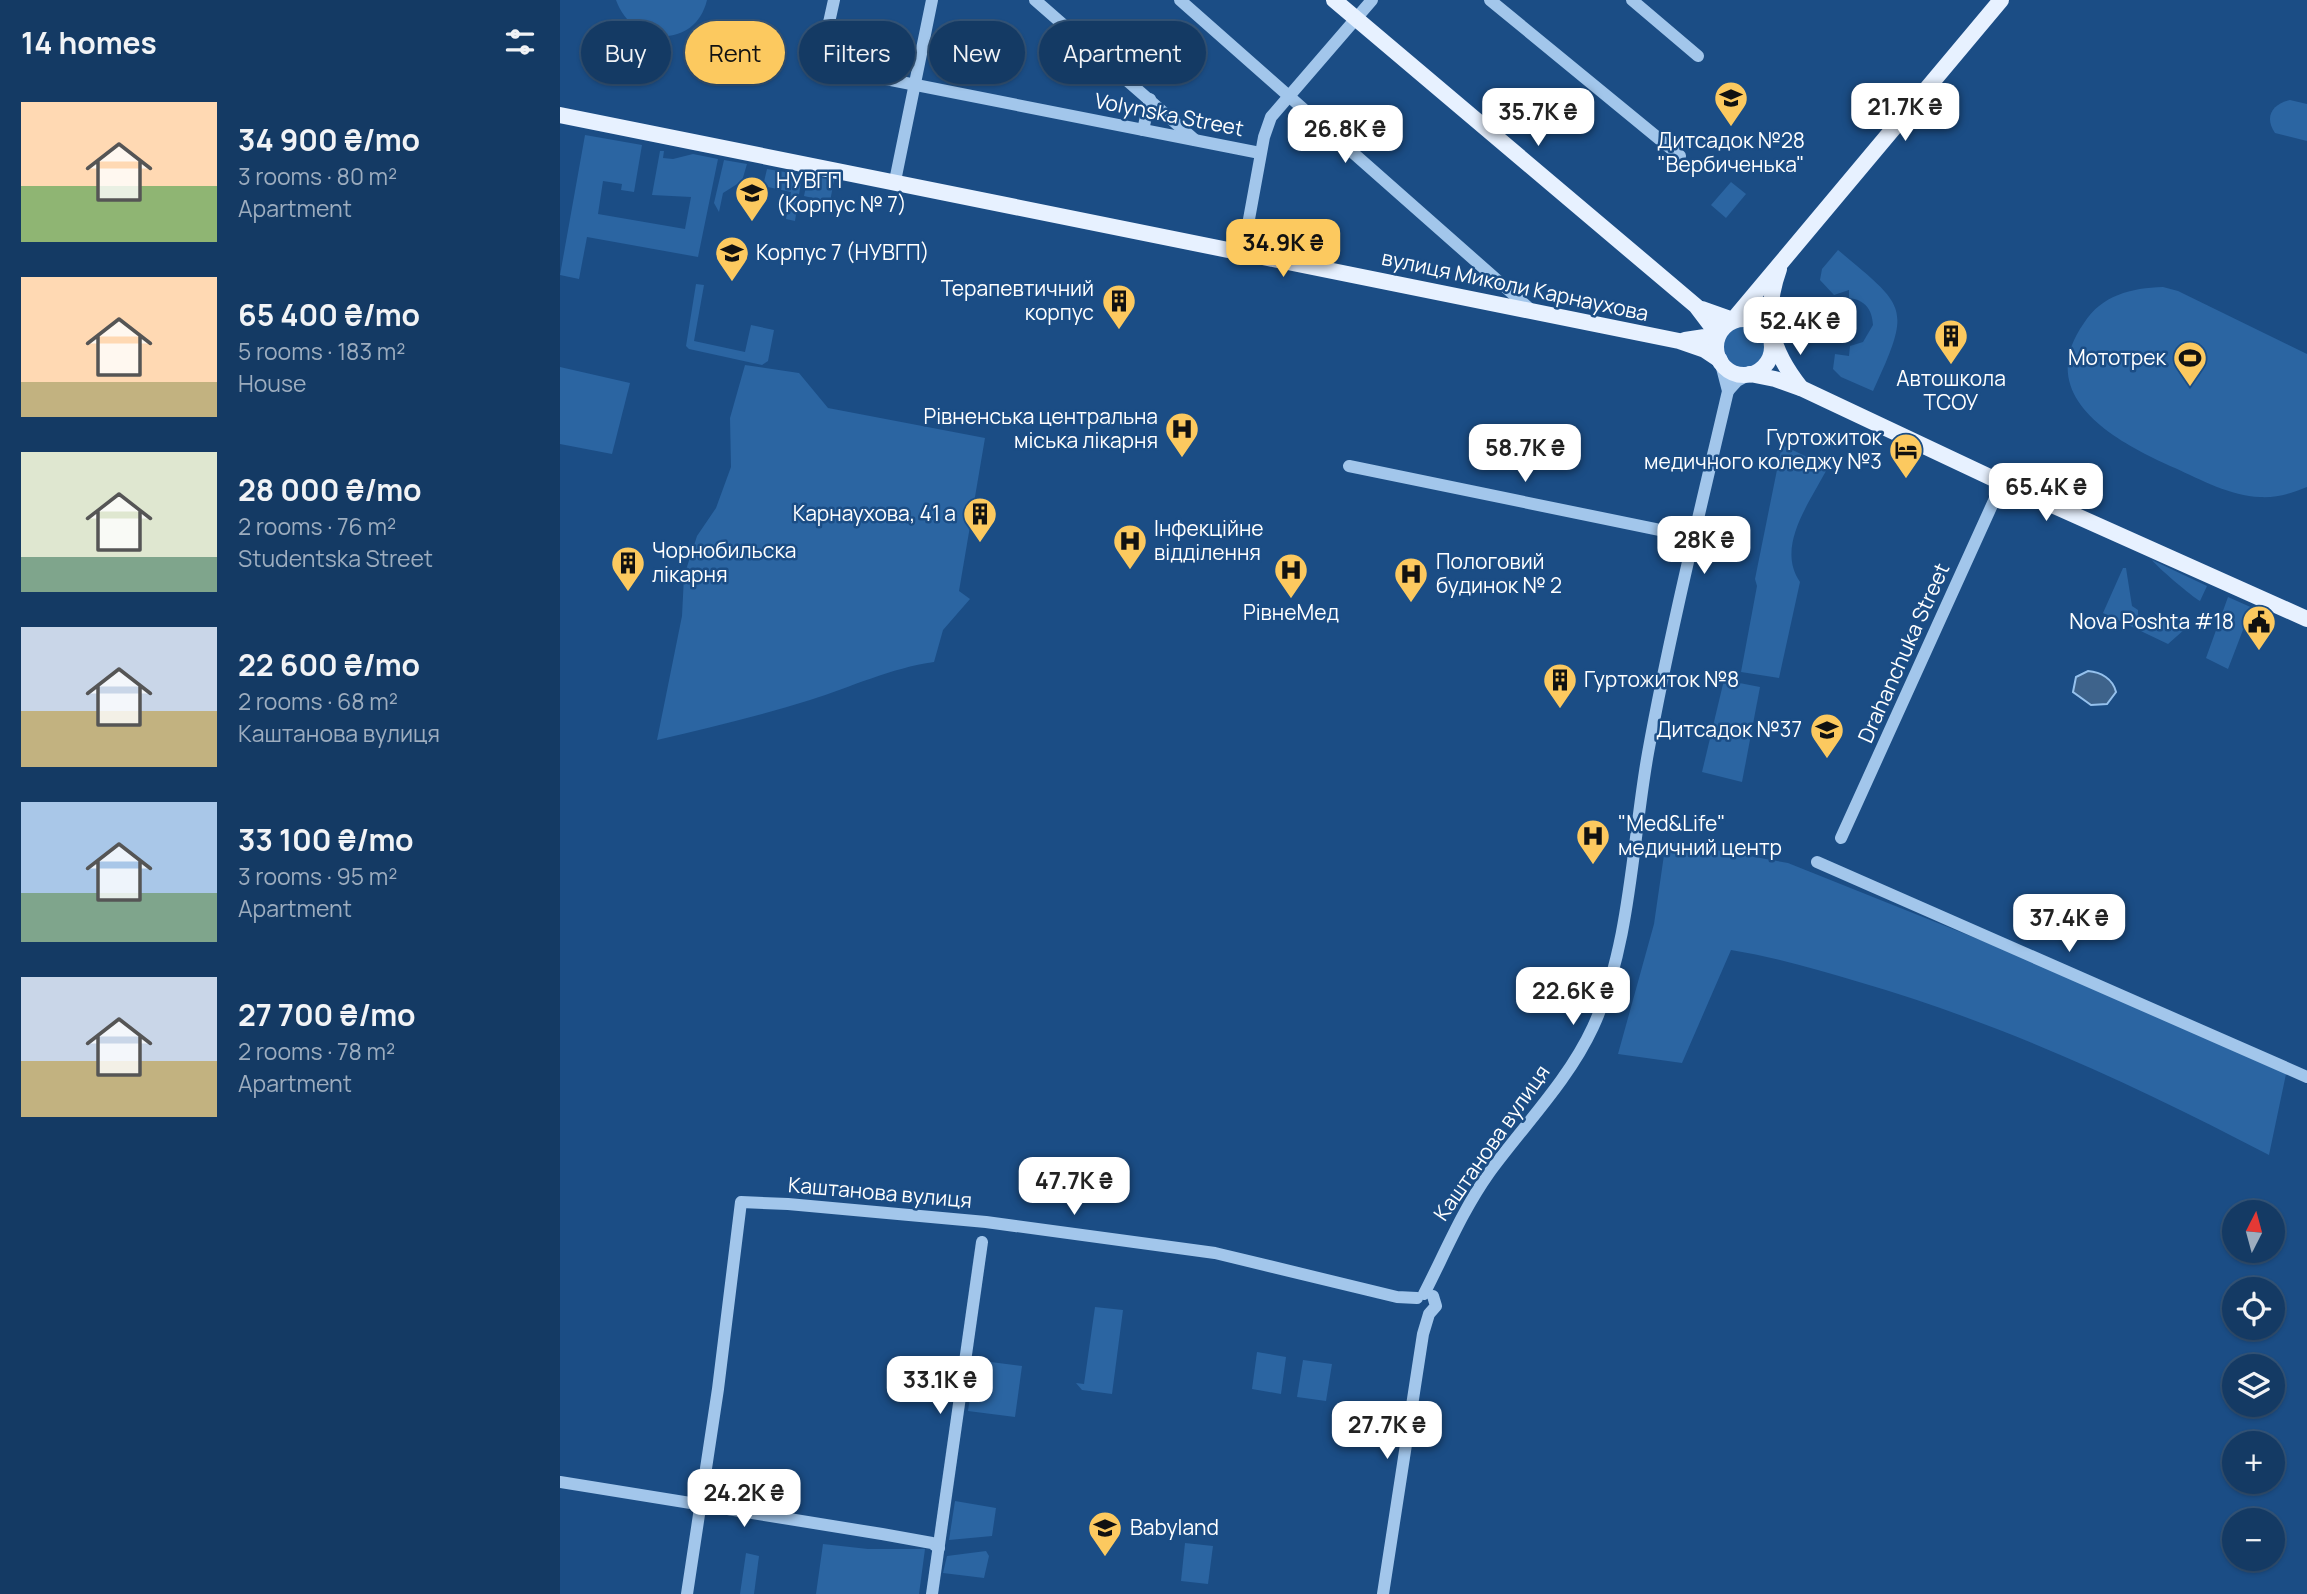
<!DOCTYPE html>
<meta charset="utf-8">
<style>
:root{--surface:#143a64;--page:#1d416a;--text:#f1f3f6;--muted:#9dadbf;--line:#335478;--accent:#fcc95f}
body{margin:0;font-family:Manrope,sans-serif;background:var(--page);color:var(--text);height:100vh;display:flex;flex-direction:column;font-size:26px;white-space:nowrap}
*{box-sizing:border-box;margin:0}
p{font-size:23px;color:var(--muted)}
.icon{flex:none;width:38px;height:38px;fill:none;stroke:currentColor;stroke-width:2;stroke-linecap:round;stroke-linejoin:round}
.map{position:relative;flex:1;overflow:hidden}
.side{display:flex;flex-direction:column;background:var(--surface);width:560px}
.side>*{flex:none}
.hud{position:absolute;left:21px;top:21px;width:665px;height:63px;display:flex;gap:14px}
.needle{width:46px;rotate:6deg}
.fabs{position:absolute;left:1662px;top:1200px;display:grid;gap:14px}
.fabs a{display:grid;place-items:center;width:63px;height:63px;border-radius:50%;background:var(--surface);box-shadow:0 2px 5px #0004,0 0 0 2px var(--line);font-size:35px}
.price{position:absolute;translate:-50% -60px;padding:0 16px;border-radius:14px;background:#fff;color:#222;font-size:23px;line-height:46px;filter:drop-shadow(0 2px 4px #0008)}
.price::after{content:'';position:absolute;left:50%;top:42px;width:21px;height:16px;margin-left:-10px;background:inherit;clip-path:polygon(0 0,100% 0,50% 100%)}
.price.active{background:var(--accent);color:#111}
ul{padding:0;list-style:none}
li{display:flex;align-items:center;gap:21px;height:175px;padding:0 21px}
li span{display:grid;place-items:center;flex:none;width:196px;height:140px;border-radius:0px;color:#555}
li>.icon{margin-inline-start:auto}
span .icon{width:84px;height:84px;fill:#fffc;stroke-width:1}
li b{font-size:30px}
h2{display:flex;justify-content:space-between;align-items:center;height:84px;padding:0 21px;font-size:30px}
.chip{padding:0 24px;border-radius:32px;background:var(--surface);box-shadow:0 2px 5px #0004,0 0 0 2px var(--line);font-size:24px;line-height:63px}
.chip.active{background:var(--accent);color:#111}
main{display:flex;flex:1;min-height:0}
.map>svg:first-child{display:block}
.green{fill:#2b65a2}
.water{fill:#3e638b;stroke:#95c1ed;stroke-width:2}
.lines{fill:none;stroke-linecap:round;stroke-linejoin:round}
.minor{stroke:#a2c6eb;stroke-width:12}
.major{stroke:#e7f1ff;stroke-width:16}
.labels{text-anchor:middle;stroke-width:5;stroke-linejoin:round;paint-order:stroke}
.street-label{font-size:21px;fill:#fff;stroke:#1b4d85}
.poi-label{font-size:21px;fill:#fff;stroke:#1b4d85;text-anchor:start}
</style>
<main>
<section class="side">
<h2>14 homes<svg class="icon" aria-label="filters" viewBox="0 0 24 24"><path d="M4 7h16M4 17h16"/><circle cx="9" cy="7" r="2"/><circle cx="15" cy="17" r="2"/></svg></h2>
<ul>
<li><span style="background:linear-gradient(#ffd9b3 60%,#8fb573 0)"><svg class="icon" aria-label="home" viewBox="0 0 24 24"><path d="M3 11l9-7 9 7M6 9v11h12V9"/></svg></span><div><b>34 900 ₴/mo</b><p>3 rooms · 80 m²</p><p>Apartment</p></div></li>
<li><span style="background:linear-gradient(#ffd9b3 75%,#c2b280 0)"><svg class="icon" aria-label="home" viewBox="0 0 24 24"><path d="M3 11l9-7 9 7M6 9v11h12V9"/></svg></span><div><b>65 400 ₴/mo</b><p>5 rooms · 183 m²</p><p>House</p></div></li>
<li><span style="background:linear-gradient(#dfe7d0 75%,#7fa58c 0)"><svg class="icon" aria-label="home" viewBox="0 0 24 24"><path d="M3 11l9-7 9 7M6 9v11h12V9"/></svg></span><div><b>28 000 ₴/mo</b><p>2 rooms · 76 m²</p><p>Studentska Street</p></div></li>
<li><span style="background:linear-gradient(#c9d6e8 60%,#c2b280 0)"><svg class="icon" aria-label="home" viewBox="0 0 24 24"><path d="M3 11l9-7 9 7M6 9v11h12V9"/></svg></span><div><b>22 600 ₴/mo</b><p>2 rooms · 68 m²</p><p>Каштанова вулиця</p></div></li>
<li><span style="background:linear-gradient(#a9c7e8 65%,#7fa58c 0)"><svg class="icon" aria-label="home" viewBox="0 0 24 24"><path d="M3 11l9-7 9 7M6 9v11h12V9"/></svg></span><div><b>33 100 ₴/mo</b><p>3 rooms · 95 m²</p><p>Apartment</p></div></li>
<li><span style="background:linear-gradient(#c9d6e8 60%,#c2b280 0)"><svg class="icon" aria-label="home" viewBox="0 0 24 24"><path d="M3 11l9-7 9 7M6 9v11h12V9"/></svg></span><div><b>27 700 ₴/mo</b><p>2 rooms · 78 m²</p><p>Apartment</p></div></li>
</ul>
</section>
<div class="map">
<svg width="1747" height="1594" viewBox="0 0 1747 1594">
<rect width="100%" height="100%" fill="#1b4d85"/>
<g class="green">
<path d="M56,0H147C135,50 72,46 56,0Z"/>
<path d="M1730,100L1747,104V141L1715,133C1704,117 1712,104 1730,100Z"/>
<polygon points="25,135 82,145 74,192 61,190 62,184 43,181 38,214 125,229 131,197 92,195 100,151 104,151 103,158 113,159 133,154 158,159 138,257 27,237 19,279 0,275"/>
<polygon points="164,160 187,164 182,181 163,193 159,212 154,203"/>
<polygon points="207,169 242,175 235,221 226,219 231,192 203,186"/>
<polygon points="248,176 274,180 270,202 244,196"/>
<polygon points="1171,182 1186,194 1166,218 1151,205"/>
<path d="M1278,250C1347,308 1352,306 1313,391L1281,377L1273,369L1275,354L1289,356L1290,346L1303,342L1313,325C1312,309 1305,300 1289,298V290L1274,295L1260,280L1262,269Z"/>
<polygon points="136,284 144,285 134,341 185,352 191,325 214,330 208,361 202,365 129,349 126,346"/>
<path d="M1603,287L1618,291L1747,354V487C1732,493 1717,498 1700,497C1671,496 1641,480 1615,468C1559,443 1471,398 1524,323C1542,295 1571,288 1603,287Z"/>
<circle cx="1185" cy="347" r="23"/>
<path d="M185,365L239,373L268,408L425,438L399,591L410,599L383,630L374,662C331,668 291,687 250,700C199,716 148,728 97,740L122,616L124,576L137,536L156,508L171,467L170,418Z"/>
<polygon points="0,367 70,383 52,454 0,444"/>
<path d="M1222,445L1268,467C1251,501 1215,546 1240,582L1219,678L1181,672L1197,586L1195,579Z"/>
<path d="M1592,560L1647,586L1640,601C1632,597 1595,565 1592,560Z"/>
<polygon points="1563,568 1566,568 1572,606 1578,610 1578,623 1589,629 1596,617 1625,629 1608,644 1543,613"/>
<polygon points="1668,597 1704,613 1698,627 1686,622 1668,669 1646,658"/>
<polygon points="1164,680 1200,687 1182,782 1142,772"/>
<path d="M1106,841L1228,863L1540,988L1726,1074L1709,1155C1577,1086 1443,1024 1299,982C1257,970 1215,957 1171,950L1122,1063L1058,1054L1094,924Z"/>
<polygon points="535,1307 563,1310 552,1394 522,1390 516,1383 524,1384"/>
<polygon points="697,1352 726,1357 721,1394 692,1389"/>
<polygon points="415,1360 462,1366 455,1417 408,1411"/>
<polygon points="743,1360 772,1364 766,1401 737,1397"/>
<polygon points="395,1501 436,1508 432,1536 389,1540"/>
<polygon points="625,1543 653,1546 648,1584 621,1581"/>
<polygon points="263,1544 308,1549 365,1549 359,1594 256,1594"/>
<polygon points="426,1551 429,1556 424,1578 383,1573 387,1556"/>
<polygon points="186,1553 199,1556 194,1594 180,1594"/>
</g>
<path class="water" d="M1528,671C1541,672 1553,679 1556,692L1547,704L1531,705L1513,692L1516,677Z"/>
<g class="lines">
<g class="minor">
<polyline points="274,0 262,54 263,63 270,68 700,153"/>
<polyline points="475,0 635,140"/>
<polyline points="620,0 971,310"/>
<polyline points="930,0 1120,156"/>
<polyline points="1072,0 1138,56"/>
<polyline points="583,130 590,99"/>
<polyline points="335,181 372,0"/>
<polyline points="683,252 704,137 711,117 812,0"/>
<polyline points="1168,391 1177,381 1190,374"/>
<polyline points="789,466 1134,537"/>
<polyline points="1281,838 1442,483"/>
<polyline points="1257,862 1747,1077"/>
<path d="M864,1294C885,1253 902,1211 929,1173C964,1125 1008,1081 1033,1027C1071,944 1072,842 1088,753C1110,632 1140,511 1168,391L1160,360"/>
<polyline points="0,1482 322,1534 372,1543 379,1548"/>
<polyline points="127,1594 158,1389 181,1202 228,1204 426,1222 655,1253 837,1297 857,1298"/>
<polyline points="372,1594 422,1242"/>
<polyline points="823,1594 863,1334 869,1314 876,1306 873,1296"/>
</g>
<g class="major">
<polyline points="774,0 1136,306 1158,335 1125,340"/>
<polyline points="0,115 1119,341 1145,350 1160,360"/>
<path d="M1219,269C1202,317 1210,349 1241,388"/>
<polyline points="1142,309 1173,320 1441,0"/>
<circle cx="1184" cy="347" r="28"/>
<polyline points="1190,374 1215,379 1243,389 1434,479 1747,619"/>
</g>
</g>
<defs>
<g id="school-pin" transform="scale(1.75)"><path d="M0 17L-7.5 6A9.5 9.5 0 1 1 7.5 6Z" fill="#fcc95f" stroke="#1b4d85"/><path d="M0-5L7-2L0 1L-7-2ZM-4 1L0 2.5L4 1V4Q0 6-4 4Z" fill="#111"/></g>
<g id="university-pin" transform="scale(1.75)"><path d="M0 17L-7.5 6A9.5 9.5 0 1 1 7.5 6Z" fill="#fcc95f" stroke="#1b4d85"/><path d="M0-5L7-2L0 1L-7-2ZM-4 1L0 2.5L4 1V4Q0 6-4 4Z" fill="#111"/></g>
<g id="building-pin" transform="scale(1.75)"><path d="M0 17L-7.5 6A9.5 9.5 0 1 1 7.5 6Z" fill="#fcc95f" stroke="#1b4d85"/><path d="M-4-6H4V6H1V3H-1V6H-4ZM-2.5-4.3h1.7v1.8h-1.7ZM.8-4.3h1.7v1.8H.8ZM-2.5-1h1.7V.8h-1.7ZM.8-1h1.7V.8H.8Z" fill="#111"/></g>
<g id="stadium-pin" transform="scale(1.75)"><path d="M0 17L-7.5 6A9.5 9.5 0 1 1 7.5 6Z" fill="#fcc95f" stroke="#1b4d85"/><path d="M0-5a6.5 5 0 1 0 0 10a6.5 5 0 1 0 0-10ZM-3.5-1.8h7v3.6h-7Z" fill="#111"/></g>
<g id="hospital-pin" transform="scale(1.75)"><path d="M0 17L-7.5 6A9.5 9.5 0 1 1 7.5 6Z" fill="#fcc95f" stroke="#1b4d85"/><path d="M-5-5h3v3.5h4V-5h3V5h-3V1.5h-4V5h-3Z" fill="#111"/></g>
<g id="hotel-pin" transform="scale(1.75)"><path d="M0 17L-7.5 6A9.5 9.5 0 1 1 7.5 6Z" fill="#fcc95f" stroke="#1b4d85"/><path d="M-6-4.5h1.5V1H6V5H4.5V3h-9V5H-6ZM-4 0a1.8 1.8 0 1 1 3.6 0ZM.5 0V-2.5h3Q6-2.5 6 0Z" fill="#111"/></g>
<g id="civic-pin" transform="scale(1.75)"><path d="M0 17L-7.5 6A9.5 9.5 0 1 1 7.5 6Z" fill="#fcc95f" stroke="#1b4d85"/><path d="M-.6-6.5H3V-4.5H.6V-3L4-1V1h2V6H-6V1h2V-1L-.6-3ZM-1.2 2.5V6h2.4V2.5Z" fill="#111"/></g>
</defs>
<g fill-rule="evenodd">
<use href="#school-pin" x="1171" y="98"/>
<use href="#university-pin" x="192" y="193"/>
<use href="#university-pin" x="172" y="253"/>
<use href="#building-pin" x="559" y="301"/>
<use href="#building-pin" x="1391" y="336"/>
<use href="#stadium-pin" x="1630" y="358"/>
<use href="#hospital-pin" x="622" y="429"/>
<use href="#hotel-pin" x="1346" y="450"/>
<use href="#building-pin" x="420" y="514"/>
<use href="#hospital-pin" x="570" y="541"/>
<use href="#building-pin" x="68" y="563"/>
<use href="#hospital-pin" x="731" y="570"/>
<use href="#hospital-pin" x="851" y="574"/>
<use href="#civic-pin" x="1699" y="622"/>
<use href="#building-pin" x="1000" y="680"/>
<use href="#school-pin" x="1267" y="730"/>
<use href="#hospital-pin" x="1033" y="836"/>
<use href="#school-pin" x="545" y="1528"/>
</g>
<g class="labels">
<g class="street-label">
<text transform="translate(609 115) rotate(11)" y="7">Volynska Street</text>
<text transform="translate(955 286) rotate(12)" y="7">вулиця Миколи Карнаухова</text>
<text transform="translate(1344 653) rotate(-66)" y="7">Drahanchuka Street</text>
<text transform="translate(932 1143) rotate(-55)" y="7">Каштанова вулиця</text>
<text transform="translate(320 1193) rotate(5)" y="7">Каштанова вулиця</text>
</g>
<g class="poi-label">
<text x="1171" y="148" text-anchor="middle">Дитсадок №28<tspan x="1171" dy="24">"Вербиченька"</tspan></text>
<text x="216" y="188">НУВГП<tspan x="216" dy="24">(Корпус № 7)</tspan></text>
<text x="196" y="260">Корпус 7 (НУВГП)</text>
<text x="534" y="296" text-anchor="end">Терапевтичний<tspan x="534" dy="24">корпус</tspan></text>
<text x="1606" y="365" text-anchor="end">Мототрек</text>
<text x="1391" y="386" text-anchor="middle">Автошкола<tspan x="1391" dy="24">ТСОУ</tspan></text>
<text x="598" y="424" text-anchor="end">Рівненська центральна<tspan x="598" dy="24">міська лікарня</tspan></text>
<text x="1322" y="445" text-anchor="end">Гуртожиток<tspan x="1322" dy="24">медичного коледжу №3</tspan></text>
<text x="396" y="521" text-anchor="end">Карнаухова, 41 а</text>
<text x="594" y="536">Інфекційне<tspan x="594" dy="24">відділення</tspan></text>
<text x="92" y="558">Чорнобильска<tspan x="92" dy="24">лікарня</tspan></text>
<text x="876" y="569">Пологовий<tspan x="876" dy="24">будинок № 2</tspan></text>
<text x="731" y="620" text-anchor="middle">РівнеМед</text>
<text x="1674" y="629" text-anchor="end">Nova Poshta #18</text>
<text x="1024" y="687">Гуртожиток №8</text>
<text x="1242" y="737" text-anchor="end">Дитсадок №37</text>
<text x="1058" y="831">"Med&amp;Life"<tspan x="1058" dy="24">медичний центр</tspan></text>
<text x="570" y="1535">Babyland</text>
</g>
</g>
</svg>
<div class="fabs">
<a><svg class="needle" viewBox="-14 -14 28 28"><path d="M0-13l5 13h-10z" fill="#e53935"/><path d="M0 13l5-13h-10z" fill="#9dadbf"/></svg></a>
<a><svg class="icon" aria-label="locate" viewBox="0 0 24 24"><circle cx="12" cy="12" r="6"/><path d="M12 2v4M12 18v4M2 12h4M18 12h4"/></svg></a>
<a><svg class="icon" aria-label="layers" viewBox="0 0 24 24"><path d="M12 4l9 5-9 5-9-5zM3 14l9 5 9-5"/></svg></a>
<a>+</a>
<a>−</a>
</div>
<b class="price" style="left:1345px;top:143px">21.7K ₴</b>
<b class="price" style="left:978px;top:148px">35.7K ₴</b>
<b class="price" style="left:785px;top:165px">26.8K ₴</b>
<b class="price active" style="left:723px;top:279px">34.9K ₴</b>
<b class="price" style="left:1240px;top:357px">52.4K ₴</b>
<b class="price" style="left:965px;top:484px">58.7K ₴</b>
<b class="price" style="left:1486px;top:523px">65.4K ₴</b>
<b class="price" style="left:1144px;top:576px">28K ₴</b>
<b class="price" style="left:1509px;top:954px">37.4K ₴</b>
<b class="price" style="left:1013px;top:1027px">22.6K ₴</b>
<b class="price" style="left:514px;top:1217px">47.7K ₴</b>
<b class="price" style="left:380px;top:1416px">33.1K ₴</b>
<b class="price" style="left:827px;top:1461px">27.7K ₴</b>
<b class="price" style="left:184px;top:1529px">24.2K ₴</b>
<div class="hud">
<a class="chip">Buy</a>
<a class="chip active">Rent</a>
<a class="chip">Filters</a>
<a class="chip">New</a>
<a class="chip">Apartment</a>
</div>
</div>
</main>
